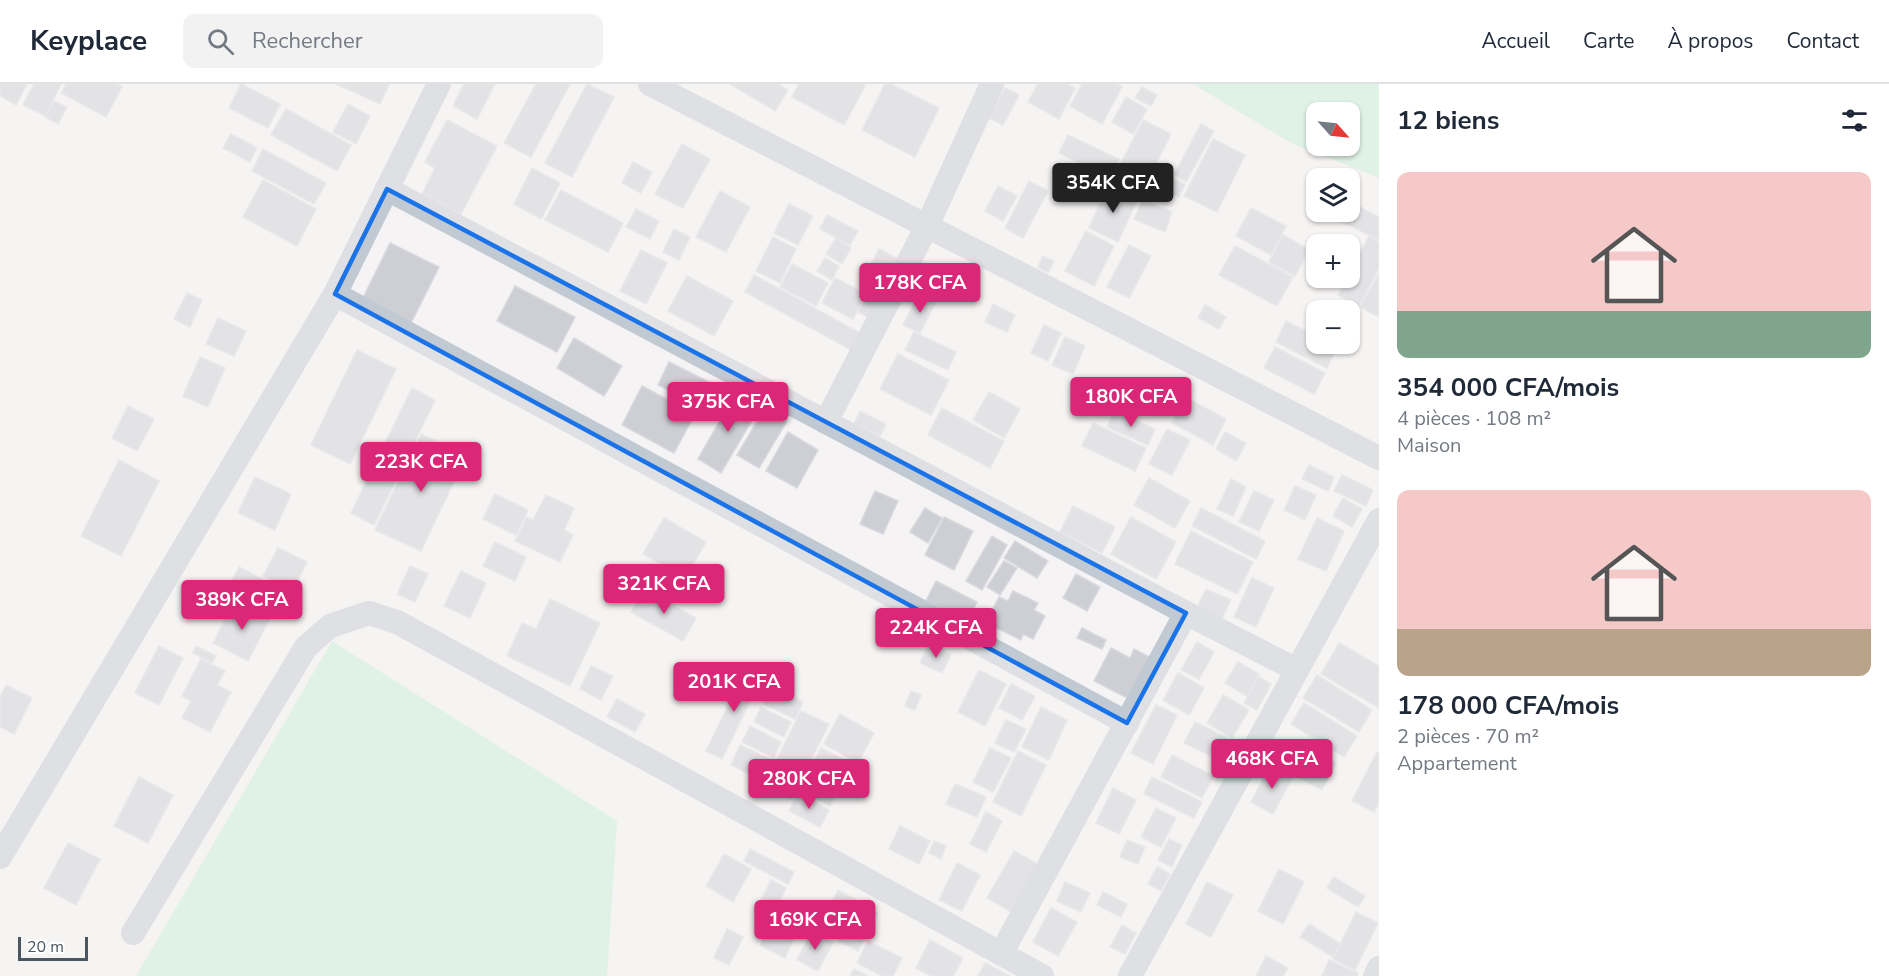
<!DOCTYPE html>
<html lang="fr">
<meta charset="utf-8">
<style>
:root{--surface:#fff;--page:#f2f2f3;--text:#1f2937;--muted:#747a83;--line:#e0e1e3;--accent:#db2777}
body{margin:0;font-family:"Nunito Sans",sans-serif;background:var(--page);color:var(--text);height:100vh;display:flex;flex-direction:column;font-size:22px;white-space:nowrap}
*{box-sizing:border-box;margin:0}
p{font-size:20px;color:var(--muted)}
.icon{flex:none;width:33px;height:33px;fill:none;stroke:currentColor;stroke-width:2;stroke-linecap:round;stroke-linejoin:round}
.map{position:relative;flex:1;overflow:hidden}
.panel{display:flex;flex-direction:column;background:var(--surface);width:510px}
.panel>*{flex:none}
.needle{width:39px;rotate:117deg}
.fabs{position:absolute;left:1306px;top:18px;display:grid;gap:12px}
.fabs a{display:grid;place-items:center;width:54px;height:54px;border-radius:12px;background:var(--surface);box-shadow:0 2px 4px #0004;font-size:30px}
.scale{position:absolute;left:18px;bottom:15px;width:70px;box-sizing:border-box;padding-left:6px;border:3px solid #4a5661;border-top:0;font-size:16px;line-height:21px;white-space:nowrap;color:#4a5661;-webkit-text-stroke:4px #fff;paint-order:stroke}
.price{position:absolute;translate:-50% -51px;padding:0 14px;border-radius:6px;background:var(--accent);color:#fff;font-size:20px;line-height:39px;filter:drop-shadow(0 2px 3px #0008)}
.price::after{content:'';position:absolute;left:50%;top:36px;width:18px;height:14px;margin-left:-9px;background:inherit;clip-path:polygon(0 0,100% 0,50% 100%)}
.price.current{background:#222;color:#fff}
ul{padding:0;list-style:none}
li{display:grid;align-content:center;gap:12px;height:318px;padding:0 18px}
li span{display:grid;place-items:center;height:186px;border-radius:12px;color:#555}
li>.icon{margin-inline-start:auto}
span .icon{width:108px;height:108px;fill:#fffc;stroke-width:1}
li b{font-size:26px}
h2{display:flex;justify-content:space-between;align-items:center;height:72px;padding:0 18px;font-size:26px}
header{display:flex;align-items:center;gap:36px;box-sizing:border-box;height:84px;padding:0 30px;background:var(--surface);border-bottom:2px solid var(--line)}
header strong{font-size:28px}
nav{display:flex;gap:33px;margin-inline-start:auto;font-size:21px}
.search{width:420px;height:54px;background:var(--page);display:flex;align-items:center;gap:15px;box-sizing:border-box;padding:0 21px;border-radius:12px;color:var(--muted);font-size:22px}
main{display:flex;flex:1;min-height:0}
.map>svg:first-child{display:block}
.green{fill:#c3f1d5;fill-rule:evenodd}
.building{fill:#cdcfd5;stroke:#d7d9de;stroke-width:1.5}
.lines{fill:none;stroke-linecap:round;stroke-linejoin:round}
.minor{stroke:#c1cad2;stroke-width:24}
.marked{fill:none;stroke:#1a73e8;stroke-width:4.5;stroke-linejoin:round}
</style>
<header>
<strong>Keyplace</strong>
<div class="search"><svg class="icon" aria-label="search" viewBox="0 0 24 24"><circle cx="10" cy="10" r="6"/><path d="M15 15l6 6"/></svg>Rechercher</div>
<nav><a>Accueil</a><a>Carte</a><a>À propos</a><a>Contact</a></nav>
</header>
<main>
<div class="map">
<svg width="1379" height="892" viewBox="0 0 1379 892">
<rect width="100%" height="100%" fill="#f5f3f3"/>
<g class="green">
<path d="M1193,0H1379V94L1293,60ZM1317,28H1350V62H1317Z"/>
<polygon points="332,557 617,737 607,892 136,892"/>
</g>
<g class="building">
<polygon points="0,0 27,0 16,21 0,12"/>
<polygon points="34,0 61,0 45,32 23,21"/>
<polygon points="66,0 117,0 122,3 106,33 61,9"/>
<polygon points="241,0 280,20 268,44 229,24"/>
<polygon points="336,0 389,0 380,20"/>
<polygon points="464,0 495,0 477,35 453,22"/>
<polygon points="536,0 570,0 531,73 504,59"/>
<polygon points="587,0 614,13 572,93 545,79"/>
<polygon points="730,0 778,0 788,6 775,27"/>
<polygon points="799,0 862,0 865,2 844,41 792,13"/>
<polygon points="885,0 891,0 939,24 915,73 862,46"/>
<polygon points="1038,0 1067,0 1075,4 1059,35 1028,18"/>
<polygon points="1082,0 1117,0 1122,3 1102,40 1070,22"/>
<polygon points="1142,3 1157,11 1151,22 1135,14"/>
<polygon points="1005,4 1019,11 1003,41 989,34"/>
<polygon points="1126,13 1147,25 1133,50 1112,38"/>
<polygon points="54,17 67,23 58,40 45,33"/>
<polygon points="348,20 370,32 356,60 333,48"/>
<polygon points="286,25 351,61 337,87 271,51"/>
<polygon points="447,36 497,62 461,130 422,110 435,84 425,78"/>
<polygon points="1143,36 1171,50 1140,111 1112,97"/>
<polygon points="1201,40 1214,47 1186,98 1174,91"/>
<polygon points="231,50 257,64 250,78 223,64"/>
<polygon points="1068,51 1119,75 1110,94 1059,69"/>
<polygon points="1213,55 1245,71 1217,128 1184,112"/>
<polygon points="682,60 710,75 683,124 655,110"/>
<polygon points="263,65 326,99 314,120 252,87"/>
<polygon points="633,78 652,88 641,109 622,99"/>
<polygon points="532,84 560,99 541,135 514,120"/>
<polygon points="1061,84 1076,91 1069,107 1054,100"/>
<polygon points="1161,89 1185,100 1179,113 1155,101"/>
<polygon points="263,96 316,125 297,162 243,133"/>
<polygon points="1029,97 1048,107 1023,154 1005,144"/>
<polygon points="998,102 1017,112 1003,137 985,127"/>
<polygon points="1108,102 1137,116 1118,158 1089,144"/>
<polygon points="561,106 623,139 608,168 545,136"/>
<polygon points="720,107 750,123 726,168 696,153"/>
<polygon points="1143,116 1172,128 1165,148 1134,135"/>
<polygon points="1350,118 1379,133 1379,156 1330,132 1332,128 1350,128"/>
<polygon points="789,120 813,132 798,161 774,149"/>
<polygon points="1251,124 1286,142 1271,171 1236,152"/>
<polygon points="636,125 659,137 650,155 626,143"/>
<polygon points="827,131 858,147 850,161 820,145"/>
<polygon points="674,145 690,153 679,176 663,168"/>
<polygon points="1086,147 1114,162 1094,202 1065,187"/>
<polygon points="1283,151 1309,166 1295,192 1269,178"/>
<polygon points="1369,152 1379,158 1379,184 1359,222 1338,211 1348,194 1350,194 1350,189"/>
<polygon points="773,153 796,165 780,199 756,187"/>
<polygon points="836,154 851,164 842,180 826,170"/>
<polygon points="390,159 439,183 411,239 362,216"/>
<polygon points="1129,161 1151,172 1129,214 1107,203"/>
<polygon points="1235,162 1293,193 1277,222 1219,191"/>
<polygon points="879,165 902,177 892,197 869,184"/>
<polygon points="641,166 667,179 646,220 620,207"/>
<polygon points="1043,172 1054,177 1048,189 1038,183"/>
<polygon points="825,174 839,182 832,196 817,187"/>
<polygon points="792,180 828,199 816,222 780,203"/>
<polygon points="1379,189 1379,233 1360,223"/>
<polygon points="754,191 864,251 855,268 745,208"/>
<polygon points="687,192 733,217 714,252 668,227"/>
<polygon points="876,193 889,200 871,235 858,228"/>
<polygon points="835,194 866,210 853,235 822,219"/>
<polygon points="515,202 575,233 557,268 497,237"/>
<polygon points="187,209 202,216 190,243 174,235"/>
<polygon points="919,210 936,218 920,249 903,241"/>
<polygon points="993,220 1015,231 1007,248 985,238"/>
<polygon points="1205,221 1226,233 1219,245 1198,234"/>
<polygon points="218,234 246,247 234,272 206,260"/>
<polygon points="1286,237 1317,253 1317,260 1331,260 1337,263 1327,284 1276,258"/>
<polygon points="1044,241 1061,249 1048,277 1031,269"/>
<polygon points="914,248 956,268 948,286 905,266"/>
<polygon points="1065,253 1085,262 1073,290 1052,281"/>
<polygon points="574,254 622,282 604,312 557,284"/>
<polygon points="1275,263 1325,289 1314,310 1264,284"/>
<polygon points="357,266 396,285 350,380 311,361"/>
<polygon points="898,270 949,296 931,331 880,305"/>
<polygon points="200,273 225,284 208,323 183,312"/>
<polygon points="669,278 717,302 707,325 658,301"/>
<polygon points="642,302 695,330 674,369 622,341"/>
<polygon points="412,304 435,316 374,441 351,429"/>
<polygon points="989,308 1020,325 1004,354 973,336"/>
<polygon points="735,310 759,324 721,389 698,375"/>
<polygon points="1185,313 1226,335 1213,361 1172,339"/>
<polygon points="128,322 154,335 137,367 112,354"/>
<polygon points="765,324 787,337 759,384 737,371"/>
<polygon points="942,324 1004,357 990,384 928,351"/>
<polygon points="1114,326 1155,345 1148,361 1107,343"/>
<polygon points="860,327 886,340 880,352 854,340"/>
<polygon points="1093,339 1146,364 1135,387 1082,362"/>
<polygon points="1167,345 1190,356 1172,391 1149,380"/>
<polygon points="788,348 818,366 797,404 766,387"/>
<polygon points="1225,348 1246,359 1236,377 1216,365"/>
<polygon points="421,350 466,372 421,467 375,446"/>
<polygon points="119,376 159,397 121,472 81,452"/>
<polygon points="1309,381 1334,393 1328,407 1302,395"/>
<polygon points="1342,391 1373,406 1366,422 1334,407"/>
<polygon points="255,393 291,410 275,446 238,429"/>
<polygon points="1149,394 1190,417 1175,444 1134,421"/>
<polygon points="1231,395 1246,403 1233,432 1217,425"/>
<polygon points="1295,402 1316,411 1305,436 1284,426"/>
<polygon points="875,407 898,417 883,450 860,440"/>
<polygon points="1254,407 1274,416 1259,447 1239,438"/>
<polygon points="495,410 528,426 516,451 483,435"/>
<polygon points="546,411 574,424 564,446 573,451 560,478 515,457 527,433 533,436"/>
<polygon points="1343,414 1362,425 1352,443 1333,432"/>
<polygon points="1073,422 1115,443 1102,469 1060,448"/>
<polygon points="925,424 942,434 928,459 910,448"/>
<polygon points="1201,424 1265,457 1256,475 1192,442"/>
<polygon points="944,433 973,447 954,486 925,471"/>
<polygon points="1131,433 1176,458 1156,495 1111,470"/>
<polygon points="664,434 706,458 685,494 643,470"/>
<polygon points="1317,434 1344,447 1326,487 1298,475"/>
<polygon points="1191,447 1253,478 1237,510 1175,480"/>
<polygon points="992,452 1007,461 982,506 966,497"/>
<polygon points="1015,457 1048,477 1037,494 1004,474"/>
<polygon points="495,458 526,473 515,497 483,482"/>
<polygon points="278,464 307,478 292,507 263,492"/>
<polygon points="1004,477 1017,484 1000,511 987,503"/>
<polygon points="410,482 428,490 415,518 397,510"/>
<polygon points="239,483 283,506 270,530 227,507"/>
<polygon points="461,487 486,499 470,534 444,522"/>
<polygon points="1076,490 1100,503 1087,527 1063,514"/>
<polygon points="1252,494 1274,504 1256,543 1234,533"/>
<polygon points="936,497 977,518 967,538 926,517"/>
<polygon points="1206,505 1231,516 1222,535 1197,524"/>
<polygon points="644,506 696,534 683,557 631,528"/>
<polygon points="1013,507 1038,519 1034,526 1045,532 1033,555 1023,550 1021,556 986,539 999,513 1008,517"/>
<polygon points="550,515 600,539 570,602 507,572 522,539 536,545"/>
<polygon points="235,517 270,534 248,577 213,559"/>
<polygon points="1082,544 1106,556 1102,565 1077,554"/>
<polygon points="1197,558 1214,568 1199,595 1181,586"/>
<polygon points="1339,559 1379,582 1379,624 1321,590"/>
<polygon points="929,560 951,570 942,589 920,579"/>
<polygon points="159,562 183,574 159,621 135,609"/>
<polygon points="196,562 216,572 212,579 193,569"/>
<polygon points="1111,564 1130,574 1134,565 1157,577 1135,618 1094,597"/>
<polygon points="201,575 225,587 217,601 231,608 210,648 182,634 191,617 182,612"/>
<polygon points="1238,578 1259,590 1247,612 1225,599"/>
<polygon points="591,582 613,592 601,616 580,605"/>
<polygon points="747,583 763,591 722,675 706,667"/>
<polygon points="979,586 1006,600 985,642 958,628"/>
<polygon points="1178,589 1204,604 1189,631 1163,616"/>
<polygon points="1317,591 1372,626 1359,648 1303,614"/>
<polygon points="1259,593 1271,600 1257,626 1244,619"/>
<polygon points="1011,600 1035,612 1022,636 999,624"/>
<polygon points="6,601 32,614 14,650 0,643 0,614"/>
<polygon points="771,602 803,618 795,635 763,620"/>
<polygon points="911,607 921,611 915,626 905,622"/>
<polygon points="1223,611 1249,626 1232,654 1207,639"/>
<polygon points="617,615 645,630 635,648 607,633"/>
<polygon points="1304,619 1357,652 1344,673 1291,640"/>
<polygon points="1156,621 1177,631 1153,680 1131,669"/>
<polygon points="761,623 791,638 784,653 754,638"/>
<polygon points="1041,623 1067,636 1049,676 1022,663"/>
<polygon points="801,627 829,640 791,715 764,701"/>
<polygon points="840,630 874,649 858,679 824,660"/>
<polygon points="1006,636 1026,645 1014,668 995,659"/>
<polygon points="1195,638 1228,654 1217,675 1184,659"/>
<polygon points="750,642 781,658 774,674 742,658"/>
<polygon points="740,661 774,677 764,697 731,681"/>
<polygon points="1304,661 1336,679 1322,706 1289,688"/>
<polygon points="821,664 854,681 840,706 808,689"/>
<polygon points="990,664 1011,674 993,708 973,698"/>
<polygon points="1018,667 1046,681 1021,732 993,718"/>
<polygon points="1377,668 1379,669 1379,719 1374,728 1352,717"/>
<polygon points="1172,671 1214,692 1202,714 1161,693"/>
<polygon points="1270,682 1292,694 1273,730 1251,718"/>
<polygon points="139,693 173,711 148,759 114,742"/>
<polygon points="805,693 836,709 830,722 799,705"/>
<polygon points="1152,693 1202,718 1194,734 1144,710"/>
<polygon points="955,700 986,713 977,733 946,720"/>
<polygon points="1113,704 1136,716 1119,750 1096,739"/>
<polygon points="798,709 829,726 820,743 789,727"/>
<polygon points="1156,724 1176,734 1161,763 1141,753"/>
<polygon points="986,728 1002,737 986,768 970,760"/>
<polygon points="900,742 930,757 919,780 889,765"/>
<polygon points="1169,755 1182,761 1172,783 1158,776"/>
<polygon points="1127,756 1145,763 1138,780 1120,773"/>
<polygon points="934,757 946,762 941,775 929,769"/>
<polygon points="68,759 100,775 76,821 44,804"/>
<polygon points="750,765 794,788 788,800 744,777"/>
<polygon points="1014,767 1038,780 1011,828 987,814"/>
<polygon points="724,770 751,785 733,818 706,802"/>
<polygon points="957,779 980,791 962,827 939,816"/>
<polygon points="1157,783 1170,790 1161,807 1148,800"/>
<polygon points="1279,785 1304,798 1283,840 1258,827"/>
<polygon points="1334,793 1365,812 1358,823 1327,804"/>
<polygon points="771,796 786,804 770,835 755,828"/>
<polygon points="1065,798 1090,809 1081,828 1057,817"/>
<polygon points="1207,798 1233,811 1211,853 1186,840"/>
<polygon points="838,806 856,816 843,838 826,828"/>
<polygon points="1103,808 1127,820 1121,833 1097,821"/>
<polygon points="782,817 810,831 800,850 772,836"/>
<polygon points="858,820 877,830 858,867 838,857"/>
<polygon points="1051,824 1077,838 1058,872 1033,858"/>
<polygon points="1356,828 1378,839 1355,886 1333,875"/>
<polygon points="771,840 795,852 785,874 760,861"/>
<polygon points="1309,840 1341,860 1333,873 1300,853"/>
<polygon points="1122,841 1136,849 1125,870 1110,863"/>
<polygon points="727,845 743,853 729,881 714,874"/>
<polygon points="812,847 833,858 818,887 797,876"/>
<polygon points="930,856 963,874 953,892 931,892 916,884"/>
<polygon points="868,857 902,874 893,892 882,892 857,879"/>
<polygon points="1266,872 1288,884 1283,892 1256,892"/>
<polygon points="1329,876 1358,889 1357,892 1322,892"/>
<polygon points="985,879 1010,892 978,892"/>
<polygon points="854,885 868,892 850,892"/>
</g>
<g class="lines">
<g class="minor">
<polyline points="650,0 1379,374"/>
<polyline points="387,105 1186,529 1297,586"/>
<polyline points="335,210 1127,639"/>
<polyline points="826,338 927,142 992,0"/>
<polyline points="0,773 335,210 439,0"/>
<polyline points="133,849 306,563 330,542 369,529 397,538 1042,892"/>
<polyline points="1001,870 1186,529"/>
<polyline points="1130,892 1379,436"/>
<polyline points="1375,892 1379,884"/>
</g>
</g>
<path d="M0 0H1379V892H0ZM387,105L1186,529L1127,639L335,210Z" fill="#f5f3f3" fill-opacity=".55" fill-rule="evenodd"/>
<path class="marked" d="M387,105L1186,529L1127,639L335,210Z"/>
</svg>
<div class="fabs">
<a><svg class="needle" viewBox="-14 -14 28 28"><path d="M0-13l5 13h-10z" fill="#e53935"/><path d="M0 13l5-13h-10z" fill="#747a83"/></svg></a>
<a><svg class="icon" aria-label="layers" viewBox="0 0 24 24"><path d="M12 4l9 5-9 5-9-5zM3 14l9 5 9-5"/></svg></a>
<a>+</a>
<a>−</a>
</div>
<div class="scale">20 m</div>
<b class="price current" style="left:1113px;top:130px">354K CFA</b>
<b class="price" style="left:920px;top:230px">178K CFA</b>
<b class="price" style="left:1131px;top:344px">180K CFA</b>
<b class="price" style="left:728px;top:349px">375K CFA</b>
<b class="price" style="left:421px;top:409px">223K CFA</b>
<b class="price" style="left:664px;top:531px">321K CFA</b>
<b class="price" style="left:242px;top:547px">389K CFA</b>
<b class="price" style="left:936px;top:575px">224K CFA</b>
<b class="price" style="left:734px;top:629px">201K CFA</b>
<b class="price" style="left:1272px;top:706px">468K CFA</b>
<b class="price" style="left:809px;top:726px">280K CFA</b>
<b class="price" style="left:815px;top:867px">169K CFA</b>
</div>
<section class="panel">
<h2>12 biens<svg class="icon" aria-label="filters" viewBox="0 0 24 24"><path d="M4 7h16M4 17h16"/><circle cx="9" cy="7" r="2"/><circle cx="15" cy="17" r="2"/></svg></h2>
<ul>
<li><span style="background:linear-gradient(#f6c9c9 75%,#7fa58c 0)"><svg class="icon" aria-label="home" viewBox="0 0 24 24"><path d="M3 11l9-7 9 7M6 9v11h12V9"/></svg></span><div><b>354 000 CFA/mois</b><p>4 pièces · 108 m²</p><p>Maison</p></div></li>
<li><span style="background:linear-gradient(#f6c9c9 75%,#b9a48a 0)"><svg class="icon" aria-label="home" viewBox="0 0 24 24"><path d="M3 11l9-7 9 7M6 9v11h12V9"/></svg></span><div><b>178 000 CFA/mois</b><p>2 pièces · 70 m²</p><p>Appartement</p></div></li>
</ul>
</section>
</main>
